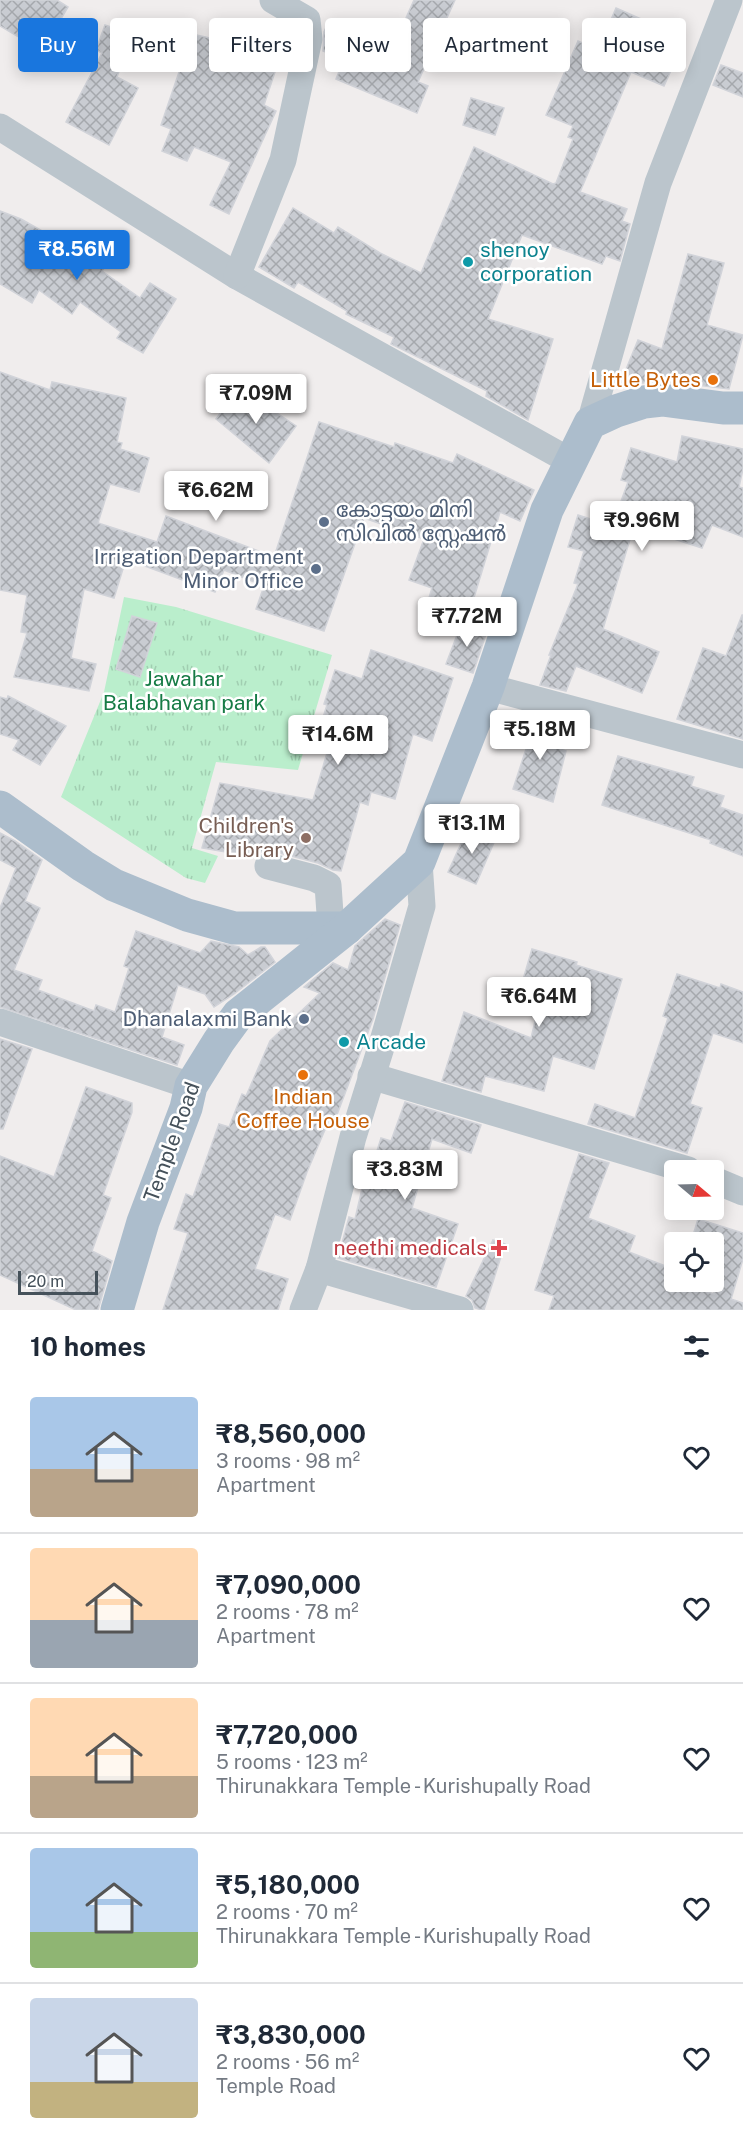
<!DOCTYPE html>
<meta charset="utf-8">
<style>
:root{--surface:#fff;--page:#f2f2f3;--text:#1f2937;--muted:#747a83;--line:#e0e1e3;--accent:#1976de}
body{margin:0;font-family:"Public Sans","Noto Sans Malayalam",sans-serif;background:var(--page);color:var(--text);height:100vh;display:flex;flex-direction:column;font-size:22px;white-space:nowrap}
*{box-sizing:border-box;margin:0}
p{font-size:20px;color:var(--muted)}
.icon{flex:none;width:33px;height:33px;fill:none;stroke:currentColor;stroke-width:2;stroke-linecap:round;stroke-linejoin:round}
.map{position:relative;height:1310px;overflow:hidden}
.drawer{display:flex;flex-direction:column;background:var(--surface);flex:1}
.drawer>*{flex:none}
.hud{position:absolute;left:18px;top:18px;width:708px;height:54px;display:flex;gap:12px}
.needle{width:39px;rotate:109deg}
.tools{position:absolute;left:664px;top:1160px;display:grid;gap:12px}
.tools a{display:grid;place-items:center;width:60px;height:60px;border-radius:6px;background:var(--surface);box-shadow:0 3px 15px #0003;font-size:30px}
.scale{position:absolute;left:18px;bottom:15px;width:80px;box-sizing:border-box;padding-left:6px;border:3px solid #45515a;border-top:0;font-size:16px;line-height:21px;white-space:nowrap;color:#45515a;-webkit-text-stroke:4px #fff;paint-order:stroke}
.price{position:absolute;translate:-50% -51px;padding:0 14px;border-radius:6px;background:#fff;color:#222;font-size:20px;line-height:39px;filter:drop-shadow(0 2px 3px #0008)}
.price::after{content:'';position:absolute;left:50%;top:36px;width:18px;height:14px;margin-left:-9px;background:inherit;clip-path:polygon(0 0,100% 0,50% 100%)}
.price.selected{background:var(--accent);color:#fff}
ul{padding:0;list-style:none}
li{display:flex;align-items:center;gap:18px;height:150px;padding:0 30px}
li+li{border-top:2px solid var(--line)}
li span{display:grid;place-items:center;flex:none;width:168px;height:120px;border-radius:6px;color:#555}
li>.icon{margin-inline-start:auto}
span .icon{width:72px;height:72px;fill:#fffc;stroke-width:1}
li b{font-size:26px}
h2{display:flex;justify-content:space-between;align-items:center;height:72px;padding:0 30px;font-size:26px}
.chip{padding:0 21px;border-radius:6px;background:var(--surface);box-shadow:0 3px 15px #0003;font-size:21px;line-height:54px}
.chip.selected{background:var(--accent);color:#fff}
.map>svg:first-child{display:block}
.grass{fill:url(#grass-tufts)}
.building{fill:url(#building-cross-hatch);stroke:#d1d3d9;stroke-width:1.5}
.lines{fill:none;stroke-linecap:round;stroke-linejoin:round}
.minor{stroke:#bbc5cc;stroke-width:27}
.major{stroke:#acbdcc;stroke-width:33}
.culture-dot{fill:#0f9aa8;stroke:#fff;stroke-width:2}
.food-dot{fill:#e8710a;stroke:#fff;stroke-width:2}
.service-dot{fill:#5c6f8a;stroke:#fff;stroke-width:2}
.education-dot{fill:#8d6e63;stroke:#fff;stroke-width:2}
.health-dot{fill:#e0444e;stroke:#fff;stroke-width:2}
.labels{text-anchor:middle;stroke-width:5;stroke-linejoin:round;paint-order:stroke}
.culture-label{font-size:21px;fill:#0d838f;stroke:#fff;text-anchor:start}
.food-label{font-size:21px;fill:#c56008;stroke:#fff;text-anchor:end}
.service-label{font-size:21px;fill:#4e5e75;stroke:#fff;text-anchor:end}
.park-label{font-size:21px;fill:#167b45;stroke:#fff}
.education-label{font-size:21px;fill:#785e54;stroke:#fff;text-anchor:end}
.street-label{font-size:21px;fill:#45515a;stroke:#fff}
.health-label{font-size:21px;fill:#be3a42;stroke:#fff;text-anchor:end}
</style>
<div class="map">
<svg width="743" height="1310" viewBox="0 0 743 1310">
<defs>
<pattern id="grass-tufts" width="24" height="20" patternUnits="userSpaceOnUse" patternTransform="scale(1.5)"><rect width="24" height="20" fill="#baeecc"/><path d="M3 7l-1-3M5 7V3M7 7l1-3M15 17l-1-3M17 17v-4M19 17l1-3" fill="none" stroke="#a1ceb1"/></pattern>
<pattern id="building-cross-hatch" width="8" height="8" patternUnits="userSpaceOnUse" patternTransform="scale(1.5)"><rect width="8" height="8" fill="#c9ccd2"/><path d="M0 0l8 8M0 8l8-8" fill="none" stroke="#a5a8ad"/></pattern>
</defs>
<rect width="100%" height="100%" fill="#f0eded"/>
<polygon class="grass" points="124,597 176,607 332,655 298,770 216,762 192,848 218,856 205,883 186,878 61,797 104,692"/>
<g class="building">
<polygon points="0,0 57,0 68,7 42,51 0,26"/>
<polygon points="414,0 455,0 418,82 428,86 417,113 336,79 344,59 323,51 324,32 329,21 357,32 358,31 393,47"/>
<polygon points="616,8 666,30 658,49 677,57 664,86 631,72 580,192 627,209 622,221 630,224 620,261 606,256 602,264 522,235 488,319 553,339 528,420 486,396 487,391 391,344 394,337 346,314 347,311 298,282 294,288 259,267 293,208 334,233 338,227 380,253 421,273 474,147 553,184 556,183 573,139 568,137 573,126 546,115 578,41 598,50"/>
<polygon points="105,25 132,34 117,77 138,88 109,145 66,122 102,53 96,50"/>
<polygon points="192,34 219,40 218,43 275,72 264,105 276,111 229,214 210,205 231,162 194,147 187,161 162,151 171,129 161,125"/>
<polygon points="721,65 743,73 743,97 713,85"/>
<polygon points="471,98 504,108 495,135 463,125"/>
<polygon points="0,211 21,219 79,252 89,237 114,255 102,271 140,298 150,283 176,299 143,353 117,338 121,332 80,302 72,314 39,290 32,303 0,284"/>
<polygon points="688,254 724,263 707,325 743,335 729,389 664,381 642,383 629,387 620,384 638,340 662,349"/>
<polygon points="0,372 50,390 52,382 126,398 117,442 122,443 120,449 149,458 139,492 110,484 98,523 157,542 166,516 274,557 319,422 394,447 395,443 453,463 457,454 534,490 520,521 500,512 469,614 428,601 432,588 409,580 424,539 364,518 324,631 256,609 264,586 224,570 215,592 126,559 114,598 84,589 71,658 96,664 89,691 14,677 27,633 21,632 27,595 0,590"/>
<polygon points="239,388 296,426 269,463 216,419"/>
<polygon points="682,436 743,449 743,469 739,487 743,488 743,537 712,525 702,548 634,526 603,629 659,652 642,693 576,666 566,691 540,685 551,655 549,655 578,584 574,583 584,551 568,547 578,515 612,526 628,482 621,480 631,448 677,462"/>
<polygon points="742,615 743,615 743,739 677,719 703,648 726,656"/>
<polygon points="132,616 157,623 140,677 116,669"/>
<polygon points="462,622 487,631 473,673 446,664"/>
<polygon points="371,650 453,678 432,741 413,734 395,799 371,792 368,805 360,802 341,871 333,870 318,863 272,851 263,851 255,857 202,848 220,783 313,800 333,733 319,730 327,705 324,704 335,670 362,679"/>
<polygon points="8,696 66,726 40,765 13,750 19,740 0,734 0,697 7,699"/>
<polygon points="532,715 555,721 549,745 566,751 553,802 513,789 529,740 524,737"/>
<polygon points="618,756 694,777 691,786 724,796 720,807 743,815 743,856 710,843 711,840 602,805"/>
<polygon points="469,826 496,838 476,884 448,872"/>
<polygon points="0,833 15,841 42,860 25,901 40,908 14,970 42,980 38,990 94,1011 96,1005 115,1012 129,968 124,966 136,931 200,953 211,941 239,947 248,955 261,947 265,947 275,962 234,994 214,1007 205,994 178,985 162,1037 184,1045 177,1065 0,1007 0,908 16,868 0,860"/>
<polygon points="385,919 400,925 373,1019 335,1120 330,1118 307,1172 290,1220 275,1214 255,1269 288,1279 278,1310 163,1310 188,1233 174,1229 186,1194 193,1197 219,1124 229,1127 242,1094 246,1096 270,1041 320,993 304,987 333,963 348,970 355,946"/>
<polygon points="532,949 577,962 576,965 622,979 594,1069 553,1056 544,1091 485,1076 481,1092 442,1081 464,1012 531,1038 543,989 522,983"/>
<polygon points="677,974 720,988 721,984 743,992 743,1043 713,1033 690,1104 702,1108 687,1153 588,1124 595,1104 635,1118 668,1018 663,1016"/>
<polygon points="0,1039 32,1049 3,1129 0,1129"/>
<polygon points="86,1087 132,1103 132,1112 103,1195 111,1198 92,1251 112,1261 98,1310 76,1310 0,1275 0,1156 54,1177"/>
<polygon points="405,1102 481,1125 471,1153 432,1139 412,1208 458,1224 436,1287 338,1258 349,1217 355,1219 365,1176 369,1177 381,1138 391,1141"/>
<polygon points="579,1154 609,1163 588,1218 635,1236 629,1252 668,1267 664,1278 714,1294 714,1242 691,1242 698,1219 743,1233 743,1259 731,1299 743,1303 743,1310 549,1310 554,1296 535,1290"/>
<polygon points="493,1240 505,1244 484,1310 482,1310 475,1308 472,1300 466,1296"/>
</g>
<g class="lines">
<g class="minor">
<polyline points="0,127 237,276 570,461"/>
<polyline points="237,276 283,160 309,39 307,20 273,0"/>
<polyline points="590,423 658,183 729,0"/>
<polyline points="488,687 743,755"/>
<polyline points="268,866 314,878 328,885 331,928"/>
<polyline points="0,1022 191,1086"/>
<polyline points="371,1076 688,1170"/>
<polyline points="714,1180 743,1192"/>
<polyline points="319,1269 460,1310"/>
<polyline points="303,1310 319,1269 353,1137 383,1041 422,906 419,862"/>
</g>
<g class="major">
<polyline points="0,807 83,866 114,885 187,915 234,928 347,928"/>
<polyline points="117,1310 143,1222 186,1108 191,1086 219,1041 238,1015 347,928 419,862 488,687 547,510 590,423 616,411 644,402 662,400 723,408 743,408"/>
</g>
</g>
<g class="culture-dot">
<circle cx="468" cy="262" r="6"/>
<circle cx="344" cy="1042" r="6"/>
</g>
<g class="food-dot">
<circle cx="713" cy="380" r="6"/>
<circle cx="303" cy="1075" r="6"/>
</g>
<g class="service-dot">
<circle cx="324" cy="522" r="6"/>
<circle cx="316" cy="569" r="6"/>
<circle cx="304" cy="1019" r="6"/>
</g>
<circle class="education-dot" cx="306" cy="838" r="6"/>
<path class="health-dot" d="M496 1239h6v6h6v6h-6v6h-6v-6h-6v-6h6z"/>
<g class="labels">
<g class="culture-label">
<text x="480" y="257">shenoy<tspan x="480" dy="24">corporation</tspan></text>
<text x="356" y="1049">Arcade</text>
</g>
<g class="food-label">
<text x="701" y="387">Little Bytes</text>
<text x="303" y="1104" text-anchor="middle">Indian<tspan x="303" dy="24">Coffee House</tspan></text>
</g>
<g class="service-label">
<text x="336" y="517" text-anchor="start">കോട്ടയം മിനി<tspan x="336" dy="24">സിവിൽ സ്റ്റേഷൻ</tspan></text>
<text x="304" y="564">Irrigation Department<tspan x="304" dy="24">Minor Office</tspan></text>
<text x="292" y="1026">Dhanalaxmi Bank</text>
</g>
<g class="park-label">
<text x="184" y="686">Jawahar<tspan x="184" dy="24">Balabhavan park</tspan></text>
</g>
<g class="education-label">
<text x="294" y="833">Children's<tspan x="294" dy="24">Library</tspan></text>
</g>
<g class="street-label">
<text transform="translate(172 1142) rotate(-70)" y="7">Temple Road</text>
</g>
<g class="health-label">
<text x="487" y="1255">neethi medicals</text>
</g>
</g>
</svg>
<div class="tools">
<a><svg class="needle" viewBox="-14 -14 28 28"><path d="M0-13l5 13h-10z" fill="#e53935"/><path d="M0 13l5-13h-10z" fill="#747a83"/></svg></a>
<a><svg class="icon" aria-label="locate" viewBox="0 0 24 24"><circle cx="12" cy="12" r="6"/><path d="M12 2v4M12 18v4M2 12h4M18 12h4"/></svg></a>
</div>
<div class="scale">20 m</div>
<b class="price selected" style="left:77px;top:281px">₹8.56M</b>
<b class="price" style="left:256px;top:425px">₹7.09M</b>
<b class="price" style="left:216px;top:522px">₹6.62M</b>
<b class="price" style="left:642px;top:552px">₹9.96M</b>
<b class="price" style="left:467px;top:648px">₹7.72M</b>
<b class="price" style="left:540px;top:761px">₹5.18M</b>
<b class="price" style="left:338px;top:766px">₹14.6M</b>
<b class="price" style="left:472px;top:855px">₹13.1M</b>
<b class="price" style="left:539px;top:1028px">₹6.64M</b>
<b class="price" style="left:405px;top:1201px">₹3.83M</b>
<div class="hud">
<a class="chip selected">Buy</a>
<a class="chip">Rent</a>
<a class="chip">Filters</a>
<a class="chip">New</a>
<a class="chip">Apartment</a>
<a class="chip">House</a>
</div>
</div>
<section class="drawer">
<h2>10 homes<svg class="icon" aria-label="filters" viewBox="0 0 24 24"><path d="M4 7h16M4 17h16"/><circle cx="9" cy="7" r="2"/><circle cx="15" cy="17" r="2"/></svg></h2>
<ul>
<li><span style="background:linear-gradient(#a9c7e8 60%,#b9a48a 0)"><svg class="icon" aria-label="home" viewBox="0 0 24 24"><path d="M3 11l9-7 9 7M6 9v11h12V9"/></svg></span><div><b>₹8,560,000</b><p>3 rooms · 98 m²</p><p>Apartment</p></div><svg class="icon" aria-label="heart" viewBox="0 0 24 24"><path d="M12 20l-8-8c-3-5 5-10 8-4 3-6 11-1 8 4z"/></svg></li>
<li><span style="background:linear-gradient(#ffd9b3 60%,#9aa5b1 0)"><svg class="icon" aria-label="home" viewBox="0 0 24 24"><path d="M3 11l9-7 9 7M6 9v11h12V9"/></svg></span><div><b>₹7,090,000</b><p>2 rooms · 78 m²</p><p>Apartment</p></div><svg class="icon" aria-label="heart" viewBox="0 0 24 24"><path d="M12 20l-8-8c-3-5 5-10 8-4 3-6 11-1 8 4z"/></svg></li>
<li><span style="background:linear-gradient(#ffd9b3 65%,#b9a48a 0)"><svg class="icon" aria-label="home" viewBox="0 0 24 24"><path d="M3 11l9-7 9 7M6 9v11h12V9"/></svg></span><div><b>₹7,720,000</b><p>5 rooms · 123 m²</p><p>Thirunakkara Temple - Kurishupally Road</p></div><svg class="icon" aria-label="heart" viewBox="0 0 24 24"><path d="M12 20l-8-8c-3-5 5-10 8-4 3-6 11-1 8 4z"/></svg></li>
<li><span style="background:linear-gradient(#a9c7e8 70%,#8fb573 0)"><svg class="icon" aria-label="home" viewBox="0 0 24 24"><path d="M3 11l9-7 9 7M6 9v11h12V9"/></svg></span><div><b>₹5,180,000</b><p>2 rooms · 70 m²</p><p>Thirunakkara Temple - Kurishupally Road</p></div><svg class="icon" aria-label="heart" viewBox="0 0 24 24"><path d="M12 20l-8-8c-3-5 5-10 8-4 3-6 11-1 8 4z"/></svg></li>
<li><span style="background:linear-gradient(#c9d6e8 70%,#c2b280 0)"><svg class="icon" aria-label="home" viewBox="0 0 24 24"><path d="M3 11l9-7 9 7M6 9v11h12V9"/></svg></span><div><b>₹3,830,000</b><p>2 rooms · 56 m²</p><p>Temple Road</p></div><svg class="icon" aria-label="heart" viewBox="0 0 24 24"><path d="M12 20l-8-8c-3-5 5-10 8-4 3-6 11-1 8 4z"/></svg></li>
</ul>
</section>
